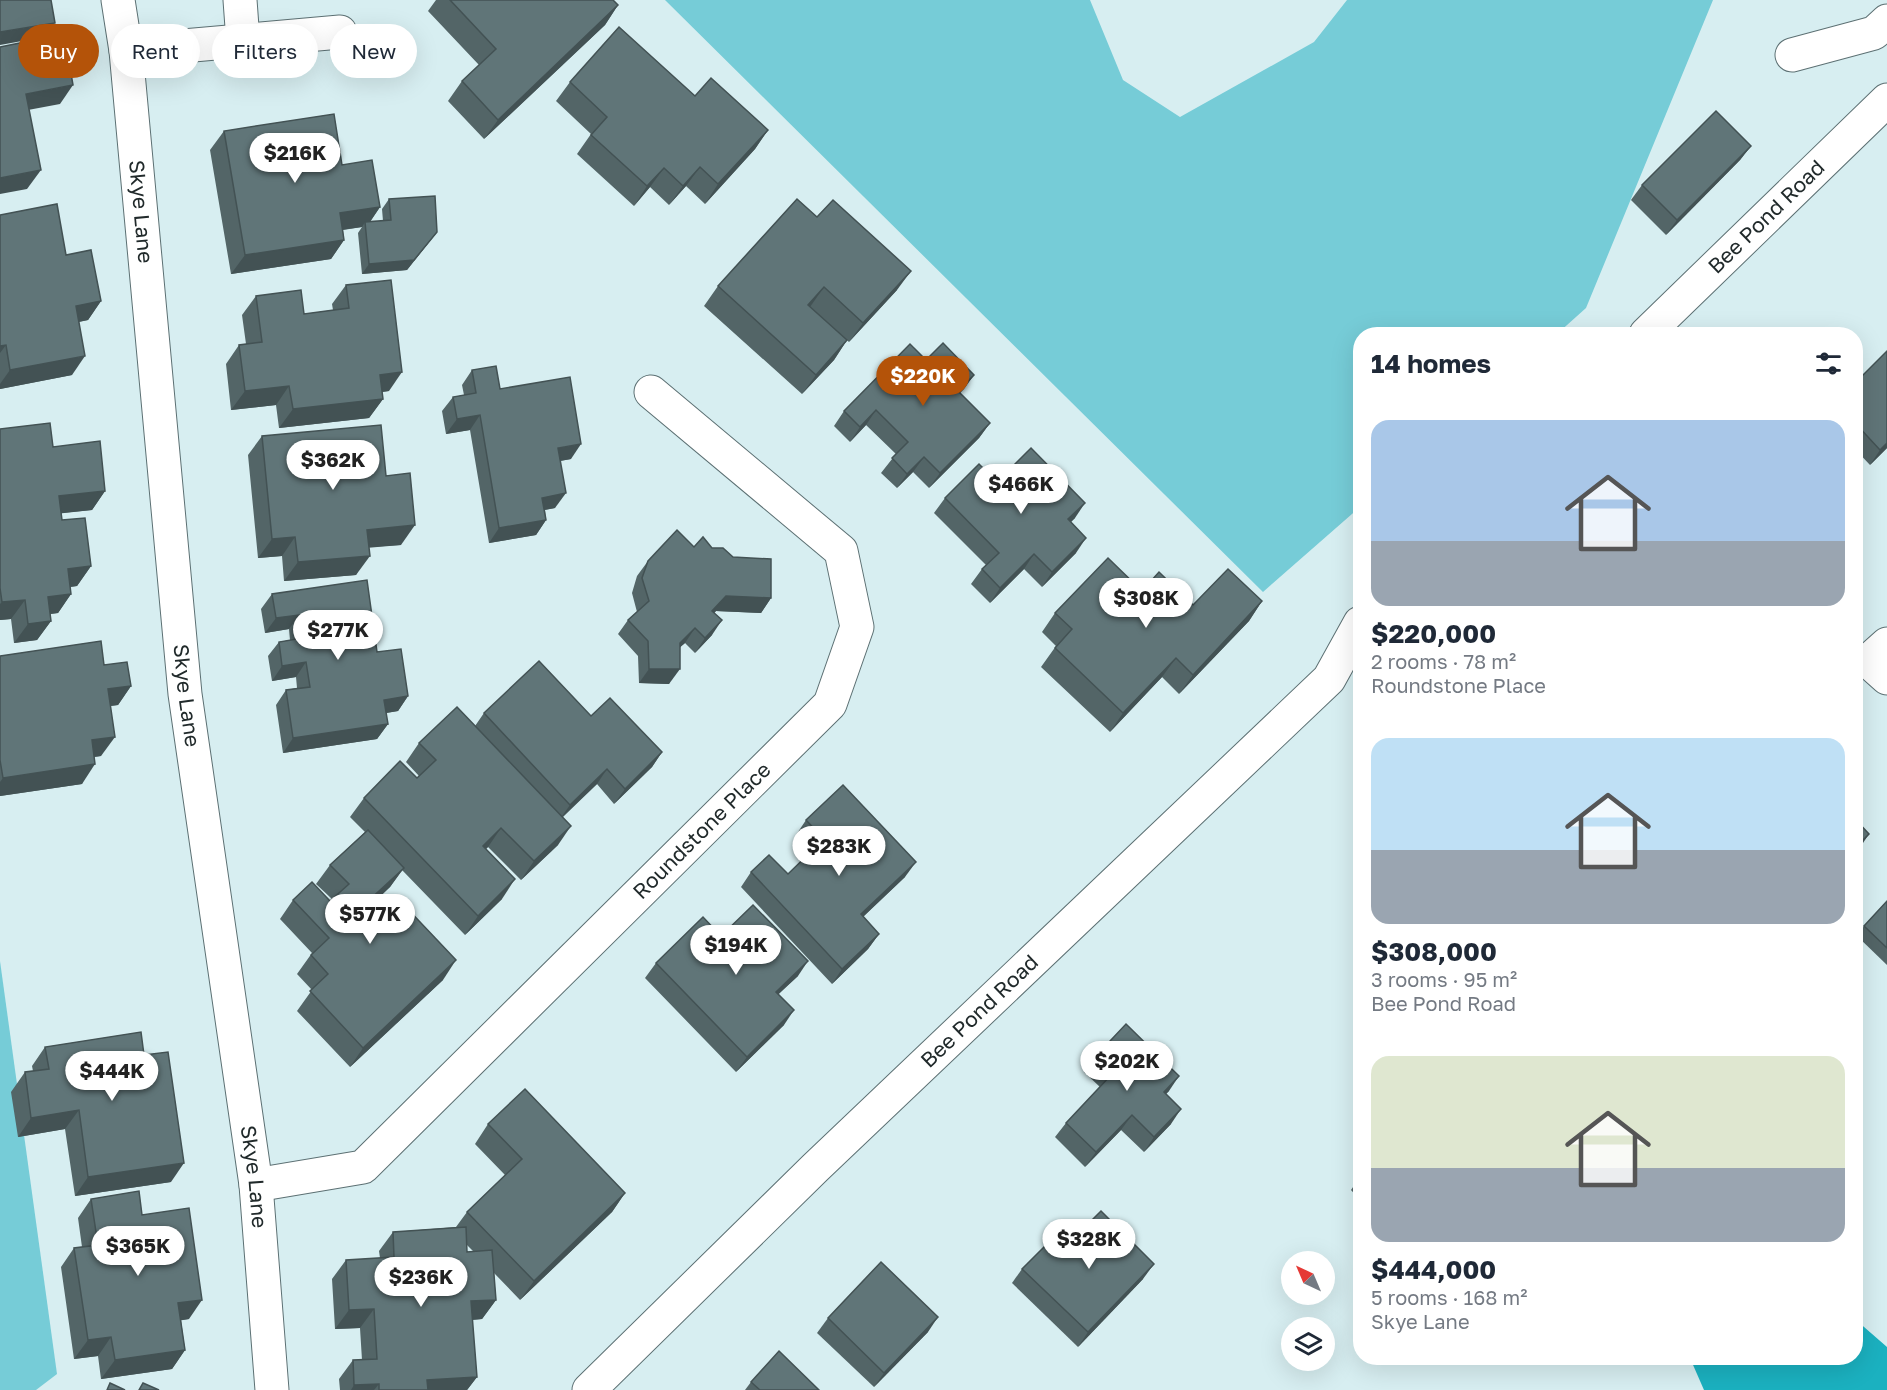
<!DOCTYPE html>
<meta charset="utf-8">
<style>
:root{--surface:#fff;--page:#f6f6f7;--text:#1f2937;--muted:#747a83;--accent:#b45309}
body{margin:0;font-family:"Golos Text",sans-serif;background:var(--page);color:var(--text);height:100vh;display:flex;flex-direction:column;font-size:22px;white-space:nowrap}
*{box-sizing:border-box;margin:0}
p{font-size:20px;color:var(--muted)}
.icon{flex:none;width:33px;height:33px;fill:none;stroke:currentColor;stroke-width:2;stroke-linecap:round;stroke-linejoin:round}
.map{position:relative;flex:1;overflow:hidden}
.drawer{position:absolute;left:1353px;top:327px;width:510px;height:1038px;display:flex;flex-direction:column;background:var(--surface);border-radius:24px;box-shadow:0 6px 24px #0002}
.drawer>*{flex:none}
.hud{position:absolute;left:18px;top:24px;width:570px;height:54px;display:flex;gap:12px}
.needle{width:39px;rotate:316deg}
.tools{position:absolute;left:1281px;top:1251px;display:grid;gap:12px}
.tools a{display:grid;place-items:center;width:54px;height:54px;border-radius:50%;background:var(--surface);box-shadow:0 6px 24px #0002;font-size:30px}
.price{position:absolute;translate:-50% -51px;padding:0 14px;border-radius:21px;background:#fff;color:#222;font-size:20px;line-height:39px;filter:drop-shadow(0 2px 3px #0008)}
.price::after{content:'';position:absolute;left:50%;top:36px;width:18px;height:14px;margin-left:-9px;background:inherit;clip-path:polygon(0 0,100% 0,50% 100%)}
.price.active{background:var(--accent);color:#fff}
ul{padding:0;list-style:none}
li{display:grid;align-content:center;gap:12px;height:318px;padding:0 18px}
li span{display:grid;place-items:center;height:186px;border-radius:18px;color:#555}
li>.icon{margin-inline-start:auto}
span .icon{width:108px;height:108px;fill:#fffc;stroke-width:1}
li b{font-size:26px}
h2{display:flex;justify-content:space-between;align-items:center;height:72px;padding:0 18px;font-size:26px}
.tag{padding:0 21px;border-radius:27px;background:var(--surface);box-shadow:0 6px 24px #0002;font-size:21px;line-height:54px}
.tag.active{background:var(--accent);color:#fff}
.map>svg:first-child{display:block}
.green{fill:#76ccd7}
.water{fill:#1bb1c0}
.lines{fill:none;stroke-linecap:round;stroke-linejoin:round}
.street-casing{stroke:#5c7073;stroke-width:35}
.street{stroke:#fff;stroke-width:33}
.wall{fill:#536567;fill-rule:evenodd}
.shaded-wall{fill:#435254}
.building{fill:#607578;stroke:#435254;stroke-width:1.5}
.labels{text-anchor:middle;stroke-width:4.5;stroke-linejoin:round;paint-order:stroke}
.street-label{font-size:21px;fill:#212a2b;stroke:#e4fbfe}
</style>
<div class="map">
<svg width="1887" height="1390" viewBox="0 0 1887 1390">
<rect width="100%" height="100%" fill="#d7eef1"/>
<g class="green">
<polygon points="665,0 1090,0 1123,80 1180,117 1314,42 1347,0 1713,0 1586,308 1557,334 1360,334 1360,507 1263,592"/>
<polygon points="0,961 57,1374 36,1390 0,1390"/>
</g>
<polygon class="water" points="1856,1320 1887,1347 1887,1390 1704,1390 1690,1358 1856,1358"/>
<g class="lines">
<g class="street-casing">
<g id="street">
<path id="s1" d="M118,0L126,51L185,694L256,1185L272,1390"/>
<polyline points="240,0 243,41"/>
<polyline points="126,51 340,32"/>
<polyline points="1792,55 1874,33 1887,21"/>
<path id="s2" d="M1646,334L1887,100"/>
<polyline points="1887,644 1868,661 1887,678"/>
<path id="s3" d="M256,1185L363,1167L830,704L857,627L841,551L651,392"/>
<path id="s4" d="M589,1390L815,1168L1329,679L1360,623"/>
</g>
</g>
<use href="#street" class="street"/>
</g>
<g class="wall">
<polygon points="436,0 613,0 618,5 605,25 484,139 448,101 462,81 479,65 428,11"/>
<polygon points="570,82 695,96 768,130 755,149 705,204 686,186 669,205 650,187 634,206 577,154 591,134 556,101"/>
<polygon points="224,131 342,165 380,207 370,222 383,221 382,209 389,199 437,232 407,270 362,274 358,233 362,227 343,230 344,240 331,259 231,274 210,150"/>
<polygon points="1751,146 1740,160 1666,235 1631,200 1642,185"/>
<polygon points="797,199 897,290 849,342 810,307 847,340 834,360 802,394 704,306 718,286"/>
<polygon points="0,215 101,301 88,320 79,322 72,375 0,389"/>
<polygon points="346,285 389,391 382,392 383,399 369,418 279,428 276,405 231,410 226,364 239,345 246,344 242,315 256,296 304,314 333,310 332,304"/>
<polygon points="1887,351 1887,448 1870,465 1856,450 1856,382"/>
<polygon points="926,360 974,375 960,393 990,423 979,438 929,488 913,472 897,488 881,473 896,454 866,425 850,442 834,426 844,411"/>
<polygon points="472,370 500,389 571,459 560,461 555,508 545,510 546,520 536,535 489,543 470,430 446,434 442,411 453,397 464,395 462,385"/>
<polygon points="0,429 53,447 105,491 92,510 61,513 62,520 91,566 77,586 70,587 71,594 58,613 50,614 51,621 37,640 14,643 11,619 0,620"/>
<polygon points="262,436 386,476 401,545 369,547 356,575 284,581 282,556 258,558 248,455"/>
<polygon points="997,482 1075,518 1071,522 1076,553 1042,587 1024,569 990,603 971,584 982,569 986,565 934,513 945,498"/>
<polygon points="694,547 712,548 771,598 761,613 716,611 714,613 712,635 695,653 685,643 680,647 669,684 639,683 638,656 618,634 628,620 637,612 632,593 637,576 648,561"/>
<polygon points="1142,591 1193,605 1262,601 1249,621 1179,694 1162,677 1110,732 1041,667 1056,646 1042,632 1055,613"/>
<polygon points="272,594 377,652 408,696 398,711 386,713 388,724 377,739 283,753 276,705 286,690 297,688 296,677 272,681 268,656 279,642 290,640 289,629 265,633 261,609"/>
<polygon points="0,656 104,665 131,686 118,705 110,706 101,756 94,757 82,784 0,796"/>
<polygon points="484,713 591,716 662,752 652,767 614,804 597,784 563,817 558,845 521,880 488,847 486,849 502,899 465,935 402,870 390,887 370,906 443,980 350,1067 297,1011 312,990 297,974 312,953 280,919 293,900 330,901 332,899 316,884 330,865 365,832 350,817 364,798 417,778 419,776 406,762 419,743 475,726"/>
<polygon points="806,820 905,877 863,917 879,934 868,949 832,984 741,887 751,872 788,874 811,852 796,835"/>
<polygon points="1887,901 1887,965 1857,936 1864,926"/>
<polygon points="721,936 798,976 778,994 784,1025 736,1072 645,978 656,963"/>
<polygon points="45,1047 144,1055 171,1182 75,1196 65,1129 18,1137 11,1092 25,1072 33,1071 32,1066"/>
<polygon points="1095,1057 1169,1091 1166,1094 1171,1124 1144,1152 1121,1130 1085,1167 1055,1137 1066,1123 1100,1087 1084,1072"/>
<path d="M488,1124L625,1193L612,1212L520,1300L494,1273L496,1300L482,1319L472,1320L477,1377L467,1390H340L339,1379L353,1360H362L360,1328L335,1329L332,1279L346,1260L380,1258L379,1251L393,1232L456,1227L467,1212L505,1175L475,1144ZM467,1245L473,1251L467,1252Z"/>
<polygon points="1360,1177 1360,1200 1351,1190"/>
<polygon points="91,1199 142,1215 189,1319 181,1320 185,1350 172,1369 101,1379 98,1356 74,1359 61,1267 74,1248 82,1247 78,1218"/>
<polygon points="1067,1245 1143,1279 1078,1347 1012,1283 1022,1269"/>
<polygon points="828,1318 928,1332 874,1387 817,1333"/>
<polygon points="751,1382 819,1390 745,1390"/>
</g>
<g class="shaded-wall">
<polygon points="618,5 605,25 484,139 498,120"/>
<polygon points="55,23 44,37 0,45 0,32"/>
<polygon points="73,85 60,104 12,113 26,94"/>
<polygon points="768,130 755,149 705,204 718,184"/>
<polygon points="1751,146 1740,160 1666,235 1677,220"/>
<polygon points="700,167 686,186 669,205 683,186"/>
<polygon points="664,168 650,187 634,206 647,186"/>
<polygon points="41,170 27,189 0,194 0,178"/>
<polygon points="380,207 367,226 365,222 362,227 326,232 340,213"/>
<polygon points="437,232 407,270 362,274 369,264"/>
<polygon points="344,240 331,259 231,274 245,255"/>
<polygon points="911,271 897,290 849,342 863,323"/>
<polygon points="824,287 810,307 808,305"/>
<polygon points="101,301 88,320 62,325 76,306"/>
<polygon points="847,340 834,360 802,394 816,375"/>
<polygon points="6,345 0,353 0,346"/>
<polygon points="85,356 72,375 0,389 0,384 10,370"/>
<polygon points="402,372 389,391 366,394 380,375"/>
<polygon points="974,375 964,389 947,406 958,391"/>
<polygon points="289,386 276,405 231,410 245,391"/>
<polygon points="383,399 369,418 279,428 293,409"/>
<polygon points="876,410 866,425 850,442 860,427"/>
<polygon points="480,415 470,430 446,434 457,419"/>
<polygon points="990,423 979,438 929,488 940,473"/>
<polygon points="1887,443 1887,448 1870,465 1880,450"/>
<polygon points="581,444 571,459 548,463 558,448"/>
<polygon points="924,457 913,472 897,488 907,474"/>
<polygon points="105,491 92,510 46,515 59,496"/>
<polygon points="566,493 555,508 532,512 542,498"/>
<polygon points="1085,503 1075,518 1058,534 1068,519"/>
<polygon points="546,520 536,535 489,543 499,528"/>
<polygon points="415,525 401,545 354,549 367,530"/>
<polygon points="295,537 282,556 258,558 272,539"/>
<polygon points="1086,538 1076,553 1042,587 1052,572"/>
<polygon points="1034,554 1024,569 990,603 1000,588"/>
<polygon points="370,556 356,575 284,581 298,562"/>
<polygon points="91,566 77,586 54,589 68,569"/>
<polygon points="71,594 58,613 34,616 48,597"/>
<polygon points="726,596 771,598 761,613 716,611 702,626 712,611"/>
<polygon points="25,600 11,619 0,620 0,604 2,602"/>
<polygon points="1262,601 1249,621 1179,694 1193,675"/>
<polygon points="299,615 289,629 265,633 276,618"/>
<polygon points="722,620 712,635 695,653 705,638"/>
<polygon points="51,621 37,640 14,643 28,624"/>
<polygon points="695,628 685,643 669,657 680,643"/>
<polygon points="1176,658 1162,677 1110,732 1123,713"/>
<polygon points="306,662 296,677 272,681 282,666"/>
<polygon points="649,669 680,669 669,684 639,683"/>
<polygon points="131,686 118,705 94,708 108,689"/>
<polygon points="408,696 398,711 374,715 384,700"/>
<polygon points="388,724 377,739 283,753 293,738"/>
<polygon points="115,737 101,756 78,759 92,740"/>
<polygon points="662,752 652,767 614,804 625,789"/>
<polygon points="95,764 82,784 0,796 0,782 3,778"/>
<polygon points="607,769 597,784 560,819 570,805"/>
<polygon points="571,826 558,845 521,880 534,861"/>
<polygon points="501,828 488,847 469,865 483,846"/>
<polygon points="1869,834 1859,849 1856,852 1856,847"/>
<polygon points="916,862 905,877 850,929 861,914"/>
<polygon points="404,868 390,887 353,922 366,903"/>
<polygon points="515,879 502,899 465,935 478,916"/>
<polygon points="879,934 868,949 832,984 842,969"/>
<polygon points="456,960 443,980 350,1067 363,1048"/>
<polygon points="808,961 798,976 766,1006 776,992"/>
<polygon points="794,1010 784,1025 736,1072 747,1057"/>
<polygon points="1179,1076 1169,1091 1153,1106 1164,1092"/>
<polygon points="1181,1109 1171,1124 1144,1152 1154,1137"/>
<polygon points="79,1110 65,1129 18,1137 31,1118"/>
<polygon points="1132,1115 1121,1130 1085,1167 1096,1152"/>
<polygon points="184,1163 171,1182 75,1196 88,1177"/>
<polygon points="625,1193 612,1212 520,1300 534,1281"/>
<polygon points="1154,1264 1143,1279 1078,1347 1088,1332"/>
<polygon points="202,1300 189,1319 165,1323 178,1303"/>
<polygon points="496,1300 482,1319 457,1321 471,1301"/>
<polygon points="374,1309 360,1328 335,1329 349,1310"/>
<polygon points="938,1317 928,1332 874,1387 884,1373"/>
<polygon points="111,1337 98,1356 74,1359 88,1340"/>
<polygon points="185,1350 172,1369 101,1379 115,1360"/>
<polygon points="477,1377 467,1390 420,1390 427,1380"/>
<polygon points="379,1384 374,1390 351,1390 354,1385"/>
</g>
<g class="building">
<polygon points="0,0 51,0 55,23 0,32"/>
<polygon points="450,0 613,0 618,5 498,120 462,81 496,49"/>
<polygon points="619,27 695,96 711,78 768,130 718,184 700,167 683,186 664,168 647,186 591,135 607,117 570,82"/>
<polygon points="64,34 73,85 26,94 41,170 0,178 0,47"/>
<polygon points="1716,111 1751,146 1677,220 1642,185"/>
<polygon points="334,114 342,165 372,160 380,207 340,213 344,240 245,255 224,131"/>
<polygon points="435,196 437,232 414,260 369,264 365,222 391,220 389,199"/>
<polygon points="797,199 817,217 833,200 911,271 863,323 824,287 808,305 847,340 816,375 718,286"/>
<polygon points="57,204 66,255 91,250 101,301 76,306 85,356 10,370 6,345 0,346 0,215"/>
<polygon points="391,280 402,372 380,375 383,399 293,409 289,386 245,391 239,345 262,342 256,296 301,290 304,314 349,308 346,285"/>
<polygon points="943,343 974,375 958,391 990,423 940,473 924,457 907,474 892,458 908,442 876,410 860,427 844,411 910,344 926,360"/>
<polygon points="1887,351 1887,443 1880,450 1856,424 1856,382"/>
<polygon points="496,366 500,389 570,377 581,444 558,448 566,493 542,498 546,520 499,528 480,415 457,419 453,397 476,393 472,370"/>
<polygon points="50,423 53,447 100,441 105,491 59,496 62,520 85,518 91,566 68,569 71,594 48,597 51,621 28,624 25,600 2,602 0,588 0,429"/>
<polygon points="381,425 386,476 410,473 415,525 367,530 370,556 298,562 295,537 272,539 262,436"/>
<polygon points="1031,448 1085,503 1068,519 1086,538 1052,572 1034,554 1000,588 982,569 999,553 945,498 979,464 997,482"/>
<polygon points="677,530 694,547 703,537 712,548 723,548 733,557 771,559 771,598 726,596 712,611 722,620 705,638 695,628 680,643 680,669 649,669 648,641 628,620 649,601 642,578 648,561"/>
<polygon points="1108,558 1142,591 1159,572 1193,605 1228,569 1262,601 1193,675 1176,658 1123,713 1055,648 1072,629 1055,613"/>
<polygon points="367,580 377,652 401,649 408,696 384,700 388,724 293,738 286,690 310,687 306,662 282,666 279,642 303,638 299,615 276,618 272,594"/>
<polygon points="101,641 104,665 127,662 131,686 108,689 115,737 92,740 95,764 3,778 0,760 0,656"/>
<polygon points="539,661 591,716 610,698 662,752 625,789 607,769 570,805 484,713"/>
<polygon points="457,707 571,826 534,861 501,828 483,846 515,879 478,916 364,798 400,761 417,778 436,760 419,743"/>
<polygon points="843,785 916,862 861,914 879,934 842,969 751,872 769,855 788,874 824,839 806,820"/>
<polygon points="1856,820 1869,834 1856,847"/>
<polygon points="368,830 404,868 366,903 384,921 403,904 456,960 363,1048 310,991 328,974 311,955 329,938 293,900 312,882 330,901 349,884 330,865"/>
<polygon points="1887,901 1887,948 1864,926"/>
<polygon points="753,905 808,961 776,992 794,1010 747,1057 656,963 703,917 721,936"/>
<polygon points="1126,1024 1179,1076 1164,1092 1181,1109 1154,1137 1132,1115 1096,1152 1066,1123 1112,1074 1095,1057"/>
<polygon points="141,1032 144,1055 168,1052 184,1163 88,1177 79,1110 31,1118 25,1072 49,1069 45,1047"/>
<polygon points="525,1089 625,1193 534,1281 467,1212 522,1159 488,1124"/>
<polygon points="139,1191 142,1215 189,1208 202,1300 178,1303 185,1350 115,1360 111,1337 88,1340 74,1248 98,1245 91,1199"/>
<polygon points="1101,1211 1154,1264 1088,1332 1022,1269 1057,1234 1067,1245"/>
<polygon points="466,1227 467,1252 492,1250 496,1300 471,1301 477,1377 427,1380 428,1390 379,1390 379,1384 354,1385 353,1360 377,1359 374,1309 349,1310 346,1260 394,1257 393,1232"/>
<polygon points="881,1262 938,1317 884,1373 828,1318"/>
<polygon points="779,1351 819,1390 760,1390 751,1382"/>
<polygon points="110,1383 125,1390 107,1390"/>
<polygon points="143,1383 159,1390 139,1390"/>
</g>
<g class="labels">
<g class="street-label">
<text dy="7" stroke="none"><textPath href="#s1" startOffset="213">Skye Lane</textPath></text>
<text dy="7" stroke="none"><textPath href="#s2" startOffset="168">Bee Pond Road</textPath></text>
<text dy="7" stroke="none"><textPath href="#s1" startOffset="699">Skye Lane</textPath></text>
<text dy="7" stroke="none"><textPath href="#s3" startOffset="586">Roundstone Place</textPath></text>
<text dy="7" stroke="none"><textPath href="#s4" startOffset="544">Bee Pond Road</textPath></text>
<text dy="7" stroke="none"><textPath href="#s1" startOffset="1185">Skye Lane</textPath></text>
</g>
</g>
</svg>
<div class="tools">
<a><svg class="needle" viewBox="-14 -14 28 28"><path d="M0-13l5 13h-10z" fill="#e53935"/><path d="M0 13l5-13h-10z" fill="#747a83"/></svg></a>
<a><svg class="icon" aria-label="layers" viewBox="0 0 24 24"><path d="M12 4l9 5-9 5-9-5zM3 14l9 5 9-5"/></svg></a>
</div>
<b class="price" style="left:295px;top:184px">$216K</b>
<b class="price active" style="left:923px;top:407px">$220K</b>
<b class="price" style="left:333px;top:491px">$362K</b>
<b class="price" style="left:1021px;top:515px">$466K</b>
<b class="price" style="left:1146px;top:629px">$308K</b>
<b class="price" style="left:338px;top:661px">$277K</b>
<b class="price" style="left:839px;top:877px">$283K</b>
<b class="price" style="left:370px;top:945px">$577K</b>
<b class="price" style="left:736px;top:976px">$194K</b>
<b class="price" style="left:1127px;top:1092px">$202K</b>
<b class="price" style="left:112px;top:1102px">$444K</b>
<b class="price" style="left:1089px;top:1270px">$328K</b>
<b class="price" style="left:138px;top:1277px">$365K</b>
<b class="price" style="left:421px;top:1308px">$236K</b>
<div class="hud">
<a class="tag active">Buy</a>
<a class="tag">Rent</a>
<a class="tag">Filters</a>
<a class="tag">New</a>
</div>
<section class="drawer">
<h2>14 homes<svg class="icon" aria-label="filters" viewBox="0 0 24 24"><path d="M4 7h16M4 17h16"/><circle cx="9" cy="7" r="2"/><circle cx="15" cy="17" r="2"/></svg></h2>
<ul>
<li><span style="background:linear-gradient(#a9c7e8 65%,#9aa5b1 0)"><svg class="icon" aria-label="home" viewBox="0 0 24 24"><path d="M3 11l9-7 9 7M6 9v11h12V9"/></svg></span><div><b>$220,000</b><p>2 rooms · 78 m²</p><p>Roundstone Place</p></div></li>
<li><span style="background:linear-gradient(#bfe0f5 60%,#9aa5b1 0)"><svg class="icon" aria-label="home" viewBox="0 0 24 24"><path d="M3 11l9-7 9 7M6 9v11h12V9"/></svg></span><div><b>$308,000</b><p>3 rooms · 95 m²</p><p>Bee Pond Road</p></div></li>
<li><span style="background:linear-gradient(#dfe7d0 60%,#9aa5b1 0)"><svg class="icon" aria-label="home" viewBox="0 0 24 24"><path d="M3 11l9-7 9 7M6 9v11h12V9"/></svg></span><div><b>$444,000</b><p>5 rooms · 168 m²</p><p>Skye Lane</p></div></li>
</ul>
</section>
</div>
